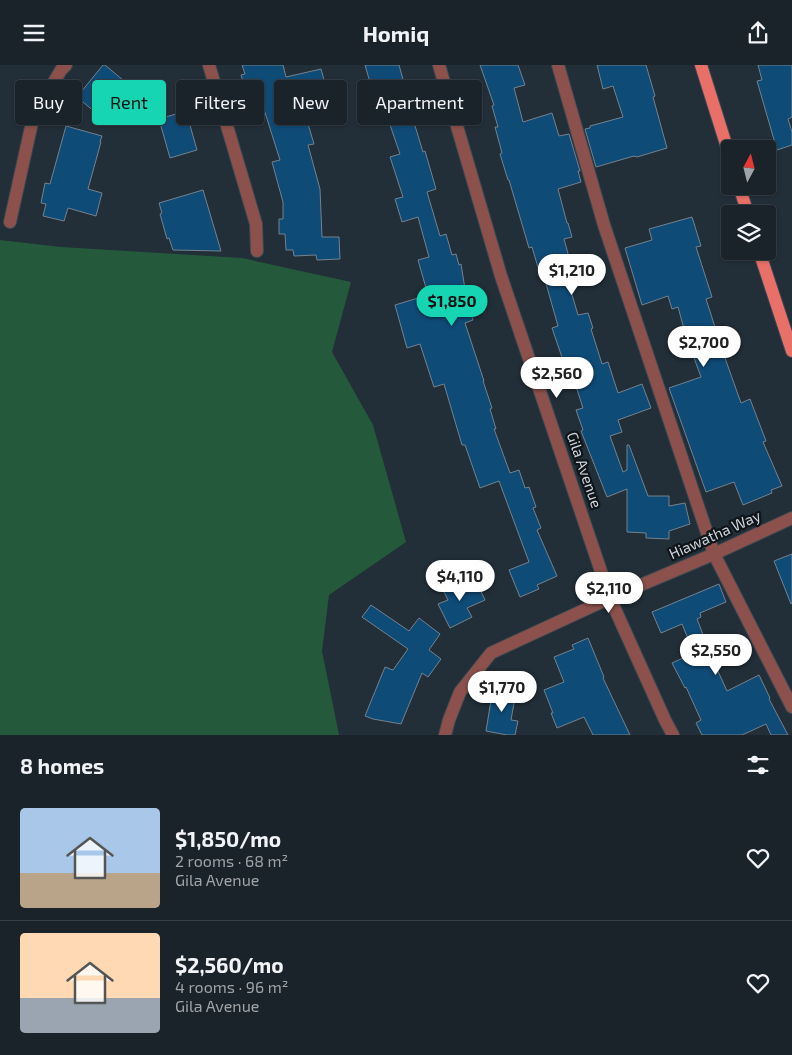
<!DOCTYPE html>
<meta charset="utf-8">
<style>
:root{--surface:#1a222a;--page:#232a32;--text:#f1f3f6;--muted:#9fa4a8;--line:#383f47;--accent:#15d5b3}
body{margin:0;font-family:"Exo 2",sans-serif;background:var(--page);color:var(--text);height:100vh;display:flex;flex-direction:column;font-size:19px;white-space:nowrap}
*{box-sizing:border-box;margin:0}
p{font-size:16px;color:var(--muted)}
.icon{flex:none;width:28px;height:28px;fill:none;stroke:currentColor;stroke-width:2;stroke-linecap:round;stroke-linejoin:round}
.map{position:relative;height:670px;overflow:hidden}
.details{display:flex;flex-direction:column;background:var(--surface);flex:1}
.details>*{flex:none}
.guide{position:absolute;left:15px;top:15px;width:500px;height:45px;display:flex;gap:10px}
.needle{width:32px;rotate:7deg}
.buttons{position:absolute;left:721px;top:75px;display:grid;gap:10px}
.buttons a{display:grid;place-items:center;width:55px;height:55px;border-radius:5px;background:var(--surface);box-shadow:0 1px 4px #0004,0 0 0 1px var(--line);font-size:25px}
.price{position:absolute;translate:-50% -42px;padding:0 11px;border-radius:18px;background:#fff;color:#222;font-size:16px;line-height:32px;filter:drop-shadow(0 1px 2px #0008)}
.price::after{content:'';position:absolute;left:50%;top:30px;width:15px;height:11px;margin-left:-8px;background:inherit;clip-path:polygon(0 0,100% 0,50% 100%)}
.price.current{background:var(--accent);color:#111}
ul{padding:0;list-style:none}
li{display:flex;align-items:center;gap:15px;height:125px;padding:0 20px}
li+li{border-top:1px solid var(--line)}
li span{display:grid;place-items:center;flex:none;width:140px;height:100px;border-radius:5px;color:#555}
li>.icon{margin-inline-start:auto}
span .icon{width:60px;height:60px;fill:#fffc;stroke-width:1}
li b{font-size:21px}
h2{display:flex;justify-content:space-between;align-items:center;height:60px;padding:0 20px;font-size:21px}
.pill{padding:0 18px;border-radius:5px;background:var(--surface);box-shadow:0 1px 4px #0004,0 0 0 1px var(--line);font-size:18px;line-height:45px}
.pill.current{background:var(--accent);color:#111}
header{display:flex;justify-content:space-between;align-items:center;height:65px;padding:0 20px;background:var(--surface);font-size:22px;font-weight:700}
.map>svg:first-child{display:block}
.green{fill:#25593b}
.building{fill:#0f4b77;stroke:#74828e}
.lines{fill:none;stroke-linecap:round;stroke-linejoin:round}
.minor-casing{stroke:#3d4952;stroke-width:14}
.major-casing{stroke:#3d4952;stroke-width:14}
.minor{stroke:#8c514c;stroke-width:12}
.major{stroke:#e97069;stroke-width:12}
.labels{text-anchor:middle;stroke-width:4.5;stroke-linejoin:round;paint-order:stroke}
.street-label{font-size:15px;fill:#ccd4db;stroke:#10151a}
</style>
<header><svg class="icon" aria-label="menu" viewBox="0 0 24 24"><path d="M4 6h16M4 12h16M4 18h16"/></svg>Homiq<svg class="icon" aria-label="share" viewBox="0 0 24 24"><path d="M12 15V3M7 8l5-5 5 5M5 13v7h14v-7"/></svg></header>
<div class="map">
<svg width="792" height="670" viewBox="0 0 792 670">
<rect width="100%" height="100%" fill="#222e38"/>
<polygon class="green" points="0,175 61,182 242,193 351,217 332,287 373,360 406,477 329,530 322,586 339,670 0,670"/>
<g class="building">
<polygon points="103,0 105,0 123,15 96,48 77,32"/>
<polygon points="242,0 283,0 286,12 321,4 326,22 299,29 314,79 308,80 320,124 322,172 339,172 340,194 317,195 316,190 294,191 293,185 286,185 285,169 279,169 279,154 283,154 283,137 272,97 280,95 262,38 251,41 241,10 245,9"/>
<polygon points="365,0 399,0 404,18 407,17 416,50 412,51 423,87 425,86 436,124 427,127 440,171 446,169 452,190 456,189 459,200 461,199 465,224 470,239 468,240 473,255 465,258 484,316 483,316 492,343 490,344 496,364 494,364 510,408 519,405 525,423 529,422 536,442 533,443 541,463 537,465 557,511 537,520 539,524 520,532 509,505 529,497 499,416 480,423 465,380 462,380 444,319 434,322 420,279 407,283 395,240 428,230 418,195 429,192 418,152 402,157 395,134 403,132 390,92 400,89 389,57 382,59"/>
<polygon points="480,0 518,0 525,20 514,23 523,57 552,48 559,71 569,69 580,106 578,106 581,117 558,124 567,158 568,158 572,172 564,174 573,207 566,209 578,250 588,248 593,263 591,264 602,299 608,297 618,328 642,319 651,343 618,355 622,367 610,371 623,407 627,405 627,380 629,380 648,431 669,431 669,441 685,438 690,459 669,466 669,474 646,473 646,468 627,467 627,424 607,432 581,366 583,365 576,345 583,343 572,309 568,310 552,263 558,261 543,208 540,209 532,182 529,183 509,115 508,115 500,89 502,88 495,62 498,62 492,41 494,40"/>
<polygon points="597,0 646,0 655,31 653,32 667,83 637,92 634,91 596,102 585,64 590,63 590,61 623,52 613,21 603,24"/>
<polygon points="758,0 792,0 792,52 788,54 792,67 792,80 777,85 757,16 762,15"/>
<polygon points="186,46 197,85 170,93 159,54"/>
<polygon points="66,61 102,71 100,77 101,77 88,124 102,128 96,151 68,143 64,156 43,151 46,139 41,138 45,118 50,119"/>
<polygon points="203,125 221,186 173,185 169,173 167,174 160,149 162,148 159,138"/>
<polygon points="692,152 701,181 696,182 712,232 706,234 725,293 741,338 750,334 766,376 763,377 782,421 771,425 772,428 743,440 734,417 706,427 669,323 701,312 686,271 678,242 672,244 668,231 642,240 625,183 652,175 649,164"/>
<polygon points="792,489 792,538 791,539 774,496"/>
<polygon points="465,515 468,522 477,518 485,535 467,543 472,552 450,563 438,539 448,535 443,525"/>
<polygon points="719,519 726,537 700,548 701,552 697,554 712,593 727,626 759,610 770,633 769,634 788,670 771,670 766,659 742,670 702,670 696,658 701,655 686,622 685,623 672,598 694,588 682,559 661,568 652,547"/>
<polygon points="371,540 409,566 419,553 440,569 429,585 441,594 428,612 422,608 401,659 373,654 365,651 385,602 393,605 408,584 362,552"/>
<polygon points="588,573 604,612 603,613 630,670 593,670 584,652 557,663 551,648 553,648 544,625 564,617 554,592 574,584 572,580"/>
<polygon points="493,623 516,627 511,655 518,656 515,670 507,670 486,666"/>
</g>
<g class="lines">
<g class="minor-casing">
<g id="minor">
<polyline points="209,0 256,159 257,186"/>
<polyline points="439,0 501,211 610,533 665,655 673,670"/>
<polyline points="558,0 604,160 714,489 792,642"/>
<polyline points="10,157 33,53 61,5 66,0"/>
<polyline points="445,670 449,655 460,627 491,588 610,533 714,489 792,453"/>
</g>
</g>
<g class="major-casing">
<g id="major">
<polyline points="701,0 730,92"/>
<polyline points="739,121 748,149"/>
<polyline points="759,186 792,286"/>
</g>
</g>
<use href="#minor" class="minor"/>
<use href="#major" class="major"/>
</g>
<g class="labels">
<g class="street-label">
<text transform="translate(584 405) rotate(71)" y="5">Gila Avenue</text>
<text transform="translate(715 470) rotate(-24)" y="5">Hiawatha Way</text>
</g>
</g>
</svg>
<div class="buttons">
<a><svg class="needle" viewBox="-14 -14 28 28"><path d="M0-13l5 13h-10z" fill="#e53935"/><path d="M0 13l5-13h-10z" fill="#9fa4a8"/></svg></a>
<a><svg class="icon" aria-label="layers" viewBox="0 0 24 24"><path d="M12 4l9 5-9 5-9-5zM3 14l9 5 9-5"/></svg></a>
</div>
<b class="price" style="left:572px;top:231px">$1,210</b>
<b class="price current" style="left:452px;top:262px">$1,850</b>
<b class="price" style="left:704px;top:303px">$2,700</b>
<b class="price" style="left:557px;top:334px">$2,560</b>
<b class="price" style="left:460px;top:537px">$4,110</b>
<b class="price" style="left:609px;top:549px">$2,110</b>
<b class="price" style="left:716px;top:611px">$2,550</b>
<b class="price" style="left:502px;top:648px">$1,770</b>
<div class="guide">
<a class="pill">Buy</a>
<a class="pill current">Rent</a>
<a class="pill">Filters</a>
<a class="pill">New</a>
<a class="pill">Apartment</a>
</div>
</div>
<section class="details">
<h2>8 homes<svg class="icon" aria-label="filters" viewBox="0 0 24 24"><path d="M4 7h16M4 17h16"/><circle cx="9" cy="7" r="2"/><circle cx="15" cy="17" r="2"/></svg></h2>
<ul>
<li><span style="background:linear-gradient(#a9c7e8 65%,#b9a48a 0)"><svg class="icon" aria-label="home" viewBox="0 0 24 24"><path d="M3 11l9-7 9 7M6 9v11h12V9"/></svg></span><div><b>$1,850/mo</b><p>2 rooms · 68 m²</p><p>Gila Avenue</p></div><svg class="icon" aria-label="heart" viewBox="0 0 24 24"><path d="M12 20l-8-8c-3-5 5-10 8-4 3-6 11-1 8 4z"/></svg></li>
<li><span style="background:linear-gradient(#ffd9b3 65%,#9aa5b1 0)"><svg class="icon" aria-label="home" viewBox="0 0 24 24"><path d="M3 11l9-7 9 7M6 9v11h12V9"/></svg></span><div><b>$2,560/mo</b><p>4 rooms · 96 m²</p><p>Gila Avenue</p></div><svg class="icon" aria-label="heart" viewBox="0 0 24 24"><path d="M12 20l-8-8c-3-5 5-10 8-4 3-6 11-1 8 4z"/></svg></li>
</ul>
</section>
